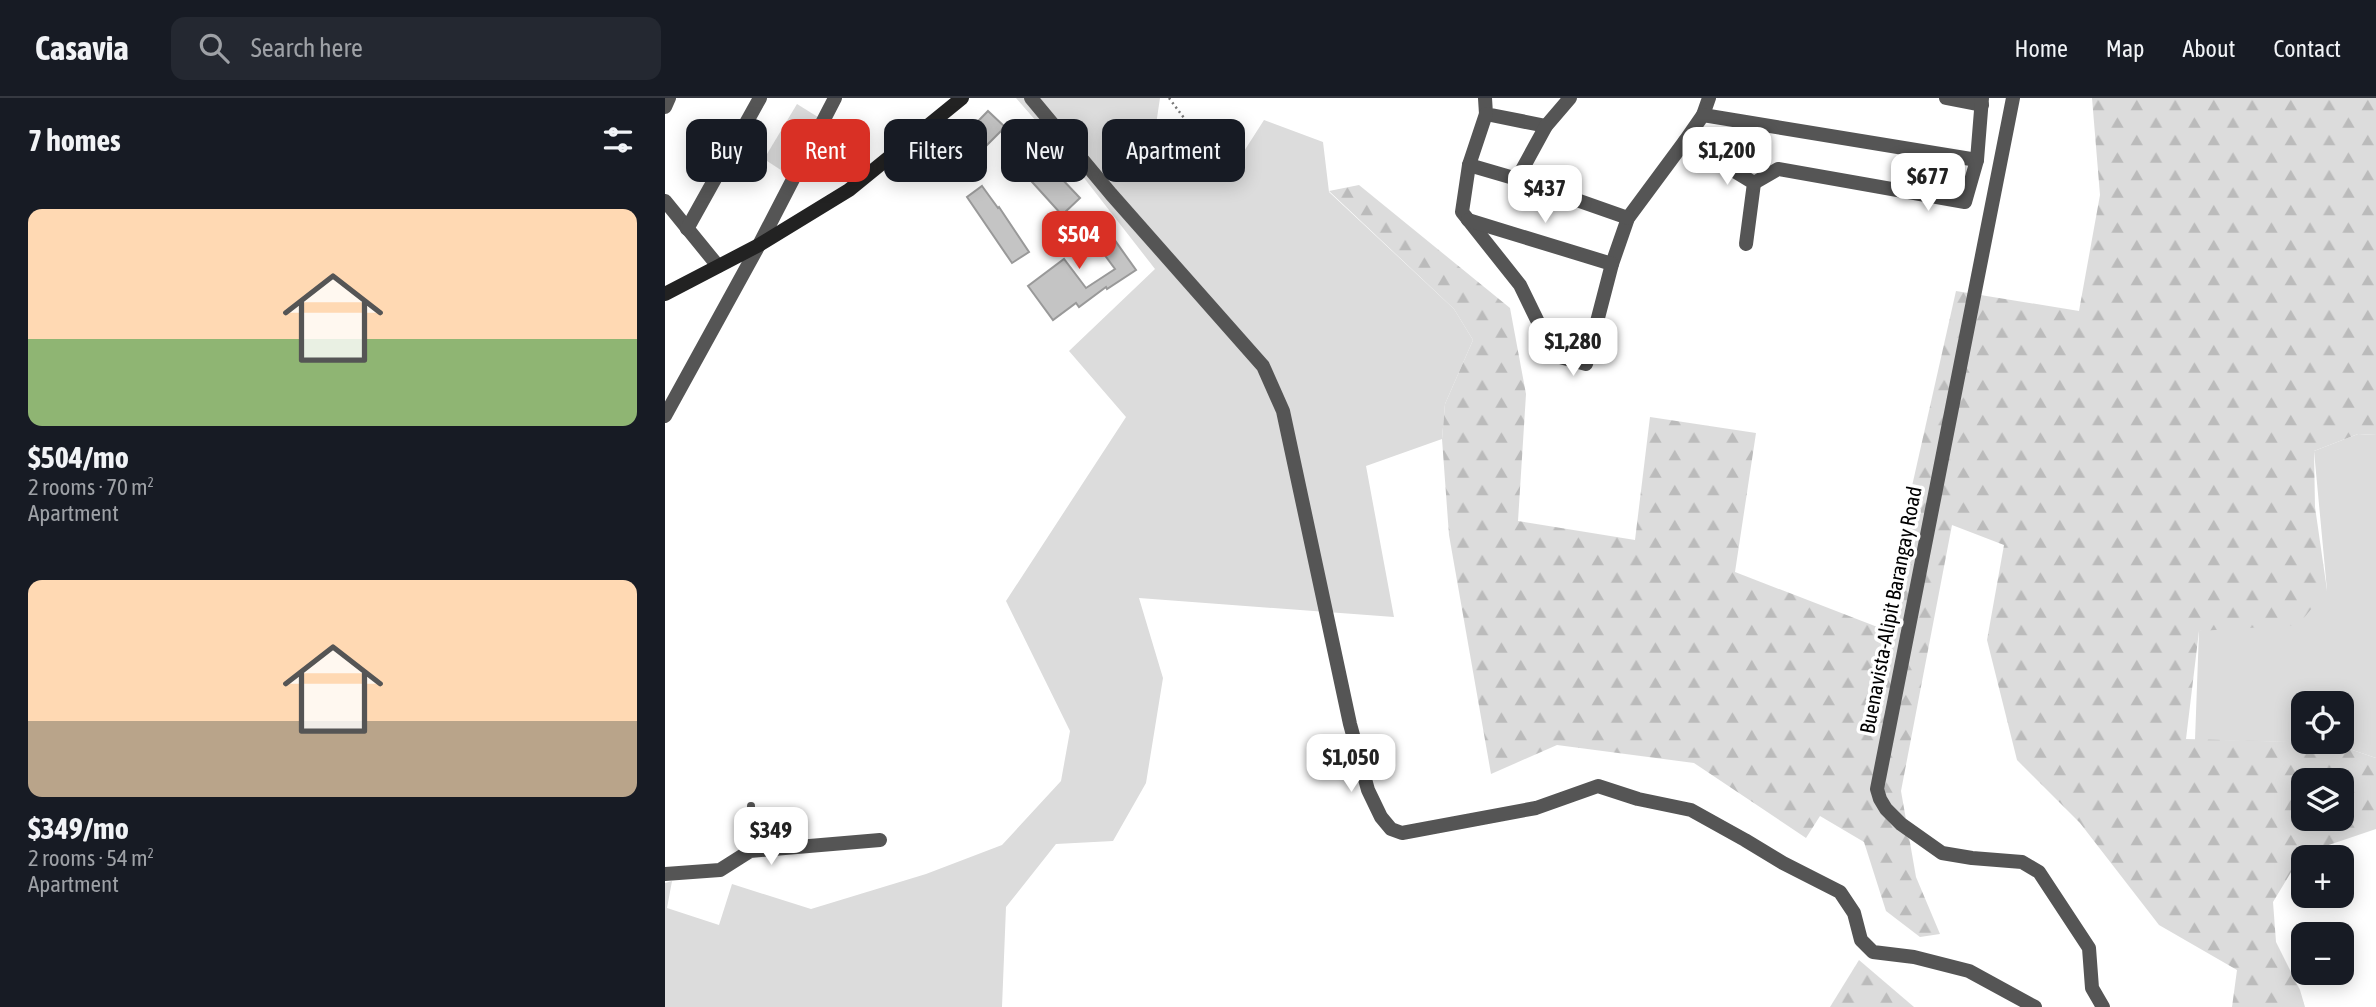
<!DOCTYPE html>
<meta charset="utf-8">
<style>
:root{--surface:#171b24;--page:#242831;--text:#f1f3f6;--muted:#9ea1a6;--line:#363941;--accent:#d93025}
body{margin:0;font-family:"Asap Condensed",sans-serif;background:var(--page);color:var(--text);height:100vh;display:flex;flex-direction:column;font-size:26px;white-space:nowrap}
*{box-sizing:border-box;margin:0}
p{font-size:23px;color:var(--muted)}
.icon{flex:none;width:38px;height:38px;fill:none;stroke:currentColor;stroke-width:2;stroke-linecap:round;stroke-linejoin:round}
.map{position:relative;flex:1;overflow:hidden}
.side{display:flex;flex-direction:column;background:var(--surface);width:665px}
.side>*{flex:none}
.top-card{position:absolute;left:21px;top:21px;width:665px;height:63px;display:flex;gap:14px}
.buttons{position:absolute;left:1626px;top:593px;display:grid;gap:14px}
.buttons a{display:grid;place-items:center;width:63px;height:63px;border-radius:14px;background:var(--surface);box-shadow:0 4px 18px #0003;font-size:35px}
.price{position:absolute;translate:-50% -60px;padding:0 16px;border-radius:14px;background:#fff;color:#222;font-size:23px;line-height:46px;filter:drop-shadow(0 2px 4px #0008)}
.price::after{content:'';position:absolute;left:50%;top:42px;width:21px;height:16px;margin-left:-10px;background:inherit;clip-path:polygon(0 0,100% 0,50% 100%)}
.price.on{background:var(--accent);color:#fff}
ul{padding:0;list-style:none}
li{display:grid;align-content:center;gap:14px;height:371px;padding:0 28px}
li span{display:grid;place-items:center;height:217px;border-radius:14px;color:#555}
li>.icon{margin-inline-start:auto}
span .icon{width:126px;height:126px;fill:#fffc;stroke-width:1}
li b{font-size:30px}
h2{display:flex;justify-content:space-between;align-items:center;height:84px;padding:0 28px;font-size:30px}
.pill{padding:0 24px;border-radius:14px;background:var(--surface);box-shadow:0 4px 18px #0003;font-size:24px;line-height:63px}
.pill.on{background:var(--accent);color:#fff}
header{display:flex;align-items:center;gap:42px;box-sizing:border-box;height:98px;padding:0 35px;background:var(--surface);border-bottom:2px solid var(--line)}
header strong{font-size:33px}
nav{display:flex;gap:38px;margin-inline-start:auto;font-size:24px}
.search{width:490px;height:63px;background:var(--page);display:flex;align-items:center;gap:18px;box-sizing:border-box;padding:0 24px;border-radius:14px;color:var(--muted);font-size:26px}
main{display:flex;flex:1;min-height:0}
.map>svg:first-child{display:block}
.grass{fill:#dcdcdc;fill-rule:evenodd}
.forest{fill:url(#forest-firs);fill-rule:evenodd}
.building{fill:#c4c4c4;stroke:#999;stroke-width:2}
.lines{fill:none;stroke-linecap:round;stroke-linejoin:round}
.path{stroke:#777;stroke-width:2.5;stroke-dasharray:2 3.5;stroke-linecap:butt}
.lane{stroke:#555;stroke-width:8}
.street{stroke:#555;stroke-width:14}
.secondary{stroke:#222;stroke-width:14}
.labels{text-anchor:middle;stroke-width:7;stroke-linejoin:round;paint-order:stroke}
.street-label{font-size:21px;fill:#000;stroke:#fff}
</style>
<header>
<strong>Casavia</strong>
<div class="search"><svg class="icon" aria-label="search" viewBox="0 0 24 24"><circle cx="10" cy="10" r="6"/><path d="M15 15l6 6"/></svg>Search here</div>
<nav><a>Home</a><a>Map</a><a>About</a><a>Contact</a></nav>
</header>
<main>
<section class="side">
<h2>7 homes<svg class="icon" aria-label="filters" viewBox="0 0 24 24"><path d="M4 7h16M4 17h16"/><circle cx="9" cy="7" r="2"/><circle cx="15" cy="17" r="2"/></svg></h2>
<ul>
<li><span style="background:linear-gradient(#ffd9b3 60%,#8fb573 0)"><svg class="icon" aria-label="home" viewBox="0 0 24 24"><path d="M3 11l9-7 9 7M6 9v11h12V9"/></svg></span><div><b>$504/mo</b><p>2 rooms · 70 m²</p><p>Apartment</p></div></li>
<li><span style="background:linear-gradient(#ffd9b3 65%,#b9a48a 0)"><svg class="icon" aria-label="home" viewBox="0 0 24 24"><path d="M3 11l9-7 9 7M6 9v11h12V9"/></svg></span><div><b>$349/mo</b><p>2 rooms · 54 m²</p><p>Apartment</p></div></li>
</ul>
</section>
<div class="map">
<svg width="1711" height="909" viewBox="0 0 1711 909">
<defs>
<pattern id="forest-firs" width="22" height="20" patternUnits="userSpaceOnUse" patternTransform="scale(1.75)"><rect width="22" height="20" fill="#dcdcdc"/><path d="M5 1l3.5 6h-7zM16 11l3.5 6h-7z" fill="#bbb"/></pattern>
</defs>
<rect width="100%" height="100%" fill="#fff"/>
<g class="grass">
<polygon points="351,0 495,0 489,40 567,72 599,22 658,44 664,94 789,211 808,242 780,306 777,341 701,368 729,519 474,500 498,580 481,685 448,743 391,746 341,809 337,909 0,909 0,785 7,783 2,810 54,827 67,786 146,811 261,776 337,747 396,683 405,633 341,503 461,319 404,253 490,171 405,62"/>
<polygon points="132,6 156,21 122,76 99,61"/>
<path d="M1693,336L1711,337V660L1667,645L1530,642L1534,533L1662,492L1649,353ZM1638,606H1676V644H1638Z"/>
</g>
<g class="forest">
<path d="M1427,0H1711V337L1693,336L1649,353L1650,409L1662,492L1633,527L1534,533L1521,641L1667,645L1711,660V731L1637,756L1608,804L1611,844L1635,892L1640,909H1567L1572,872L1494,827L1415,725L1352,662L1322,542L1339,447L1287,427L1236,693L1251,779L1275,836L1255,839L1221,813L1199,744L1155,718L1141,740L1029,665L892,647L826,676L784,437L777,341L780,306L808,242L789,211L664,93L694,87L845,210L861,296L853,423L970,442L985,319L1091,335L1070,474L1215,530L1291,193L1414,213L1435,97ZM1638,682H1676V721H1638Z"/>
<polygon points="1194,862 1249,909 1165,909"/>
</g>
<g class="building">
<polygon points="323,13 340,29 295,74 279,58"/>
<polygon points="376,59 415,100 397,117 359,75"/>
<polygon points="317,88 333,110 334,109 364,154 347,165 302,99"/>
<polygon points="408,121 421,140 439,127 471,172 442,191 441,189 414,209 411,205 388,222 363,188 399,161 421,190 450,171 433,148 414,162 393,132"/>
</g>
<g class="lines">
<polyline class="path" points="504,0 528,32"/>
<polyline class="lane" points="85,753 86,708"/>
<g class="street">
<polyline points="366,0 446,96 598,268 618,313 685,626 703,692 716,719 726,731 737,735 871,710 933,688 973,701 1026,712 1080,742 1118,765 1175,794 1189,815 1196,842 1208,854 1249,859 1304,873 1370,909"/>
<polyline points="820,0 821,16 881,28"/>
<polyline points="1281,0 1317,7"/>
<polyline points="1348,0 1212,691 1215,701 1221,711 1236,726 1277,755 1307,760 1357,764 1374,774 1424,850 1427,890 1438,909"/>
<polyline points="0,9 4,0"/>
<polyline points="821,16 804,67 797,114 855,187 875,228 880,255 921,266 947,166 963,120 1020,43 1038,17 1044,0"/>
<polyline points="1038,17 1312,62"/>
<polyline points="1020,43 1089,85 1081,146"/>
<polyline points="804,67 852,81 963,120"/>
<polyline points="852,81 881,28 905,0"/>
<polyline points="1089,85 1113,71 1300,104 1312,62 1317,0"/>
<polyline points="0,103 53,168"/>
<polyline points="803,122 947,166"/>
<polyline points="22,131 95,0"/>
<polyline points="0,318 94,147 170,0"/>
<polyline points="0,776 55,772 85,753 215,742"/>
</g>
<polyline class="secondary" points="0,196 94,147 184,92 297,0"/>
</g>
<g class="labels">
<g class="street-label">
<text transform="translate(1226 512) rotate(-79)" y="7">Buenavista-Alipit Barangay Road</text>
</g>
</g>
</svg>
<div class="buttons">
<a><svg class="icon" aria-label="locate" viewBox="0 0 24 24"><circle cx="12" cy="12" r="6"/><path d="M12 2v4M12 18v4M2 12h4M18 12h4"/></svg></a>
<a><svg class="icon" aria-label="layers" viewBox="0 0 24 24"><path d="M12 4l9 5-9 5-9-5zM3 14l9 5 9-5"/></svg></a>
<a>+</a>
<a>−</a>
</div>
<b class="price" style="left:1062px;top:89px">$1,200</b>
<b class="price" style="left:1263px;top:115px">$677</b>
<b class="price" style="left:880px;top:127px">$437</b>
<b class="price on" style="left:414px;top:173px">$504</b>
<b class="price" style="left:908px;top:280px">$1,280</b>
<b class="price" style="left:686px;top:696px">$1,050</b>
<b class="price" style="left:106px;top:769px">$349</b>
<div class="top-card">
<a class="pill">Buy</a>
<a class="pill on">Rent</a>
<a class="pill">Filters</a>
<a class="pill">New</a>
<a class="pill">Apartment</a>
</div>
</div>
</main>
